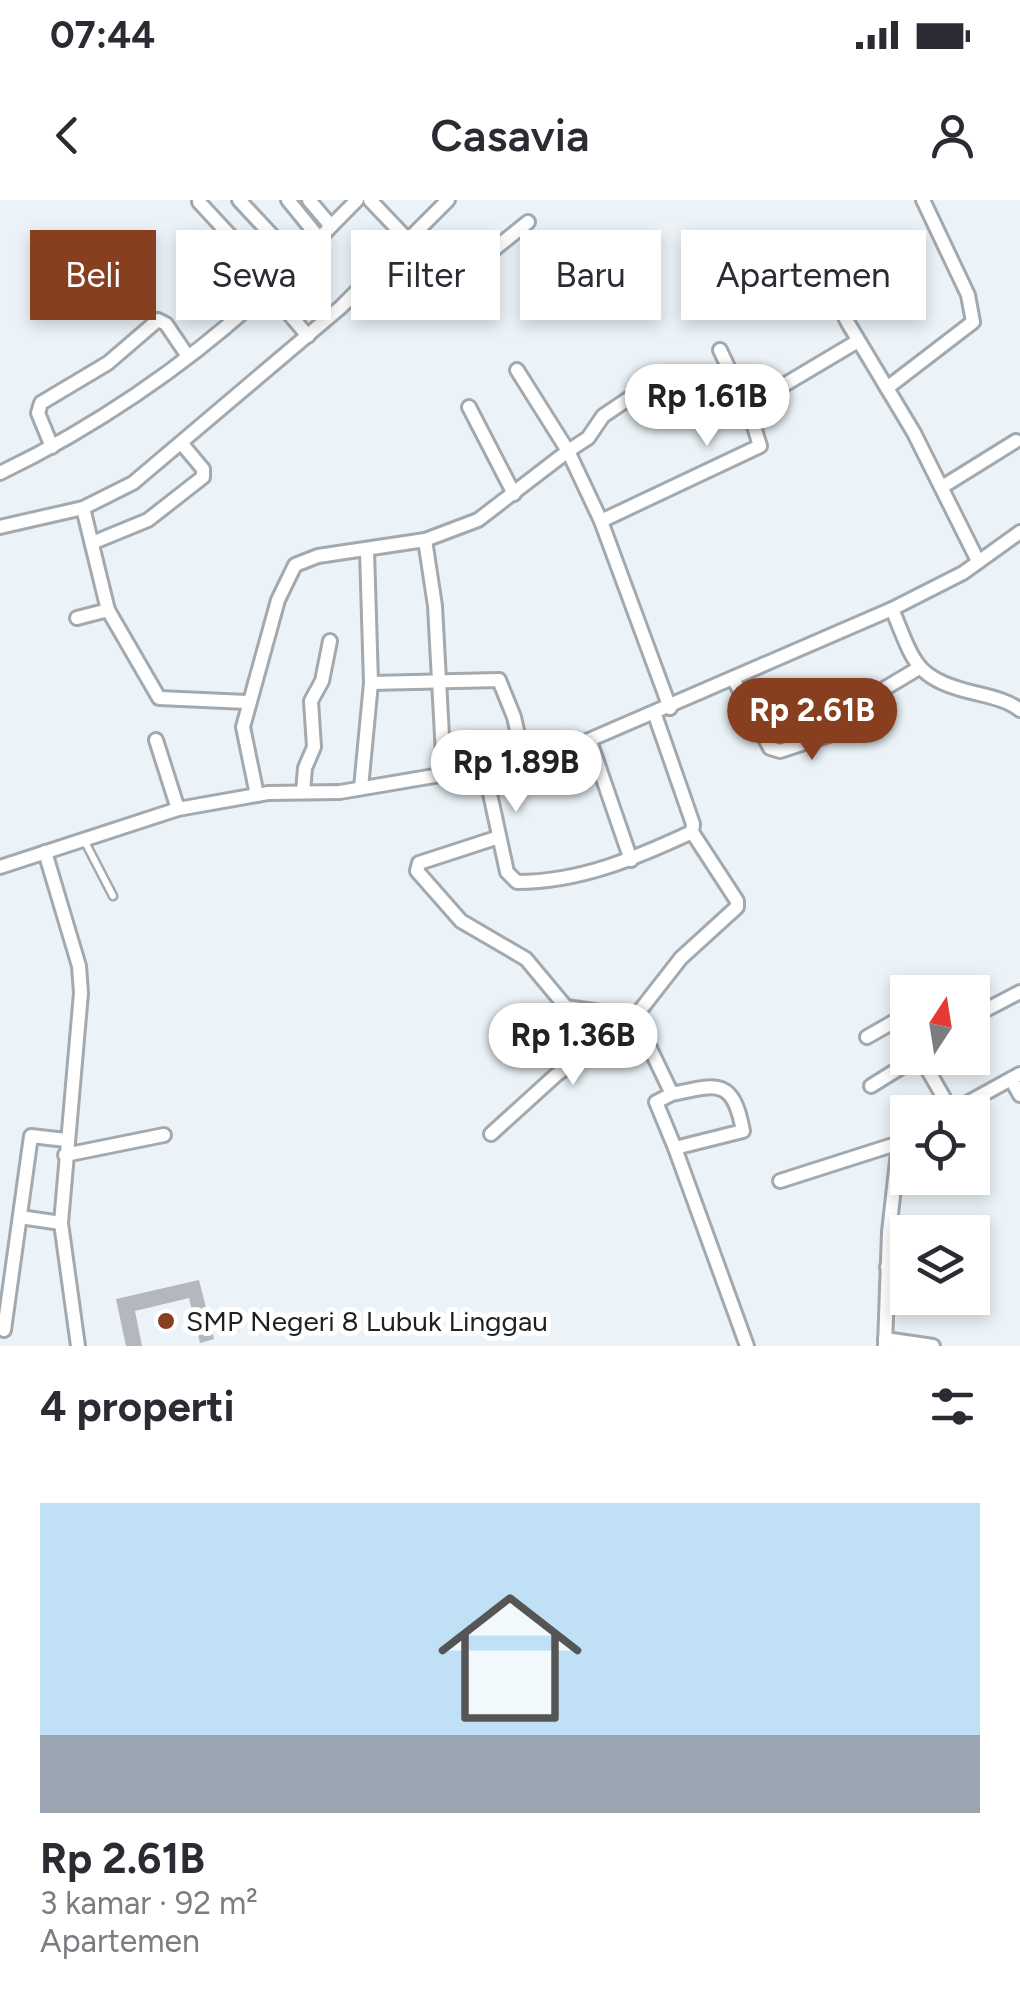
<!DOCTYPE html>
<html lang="id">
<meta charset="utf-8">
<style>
:root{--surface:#fff;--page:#f7f7f7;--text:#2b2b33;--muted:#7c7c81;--line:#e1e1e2;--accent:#873f20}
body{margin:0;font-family:Figtree,sans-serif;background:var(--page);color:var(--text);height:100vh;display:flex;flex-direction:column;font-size:38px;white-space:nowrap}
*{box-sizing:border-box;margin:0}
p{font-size:32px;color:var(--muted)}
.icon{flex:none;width:55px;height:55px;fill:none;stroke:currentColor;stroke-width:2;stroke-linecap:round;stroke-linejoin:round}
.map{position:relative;height:1146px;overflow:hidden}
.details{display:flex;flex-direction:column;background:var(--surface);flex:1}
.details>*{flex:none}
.banner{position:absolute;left:30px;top:30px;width:960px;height:90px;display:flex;gap:20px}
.needle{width:65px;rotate:12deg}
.controls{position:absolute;left:890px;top:775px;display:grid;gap:20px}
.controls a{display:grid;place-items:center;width:100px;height:100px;border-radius:0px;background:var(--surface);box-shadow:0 5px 15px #0003;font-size:50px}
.price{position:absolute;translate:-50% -85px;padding:0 22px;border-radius:35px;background:#fff;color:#222;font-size:32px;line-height:65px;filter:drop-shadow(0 2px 5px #0008)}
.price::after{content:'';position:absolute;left:50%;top:60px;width:30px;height:22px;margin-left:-15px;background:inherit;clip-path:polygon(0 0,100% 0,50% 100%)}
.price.active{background:var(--accent);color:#fff}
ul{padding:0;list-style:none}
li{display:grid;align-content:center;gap:20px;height:530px;padding:0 40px}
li+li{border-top:2px solid var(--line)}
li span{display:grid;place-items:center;height:310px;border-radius:0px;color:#555}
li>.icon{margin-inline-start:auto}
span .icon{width:180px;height:180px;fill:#fffc;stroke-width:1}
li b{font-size:42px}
h2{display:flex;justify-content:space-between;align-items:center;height:120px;padding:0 40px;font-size:42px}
.tag{padding:0 35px;border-radius:0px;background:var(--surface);box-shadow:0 5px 15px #0003;font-size:35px;line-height:90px}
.tag.active{background:var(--accent);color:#fff}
.status{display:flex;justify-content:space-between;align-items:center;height:70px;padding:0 50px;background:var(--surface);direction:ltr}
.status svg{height:28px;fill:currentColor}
header{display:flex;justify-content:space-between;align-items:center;height:130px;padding:0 40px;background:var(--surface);font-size:45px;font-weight:600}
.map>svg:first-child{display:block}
.building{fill:#b5b7be}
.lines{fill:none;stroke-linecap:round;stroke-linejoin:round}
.service-casing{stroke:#a2a9af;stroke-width:11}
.minor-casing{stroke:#a2a9af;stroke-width:18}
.service{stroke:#fff;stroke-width:6}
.minor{stroke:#fff;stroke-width:12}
.poi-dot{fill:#873f20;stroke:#fff;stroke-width:4}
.labels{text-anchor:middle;stroke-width:10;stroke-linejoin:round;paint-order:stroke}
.poi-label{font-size:28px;fill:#1e2123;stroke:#fff;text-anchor:start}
</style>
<div class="status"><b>07:44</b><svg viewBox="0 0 49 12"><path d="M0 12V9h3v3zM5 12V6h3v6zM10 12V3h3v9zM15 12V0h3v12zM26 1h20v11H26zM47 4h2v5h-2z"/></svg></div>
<header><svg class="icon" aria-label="back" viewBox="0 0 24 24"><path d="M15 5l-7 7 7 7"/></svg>Casavia<svg class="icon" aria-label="person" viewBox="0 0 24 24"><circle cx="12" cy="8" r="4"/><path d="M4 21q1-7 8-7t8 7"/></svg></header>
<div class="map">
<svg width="1020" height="1146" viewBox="0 0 1020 1146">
<rect width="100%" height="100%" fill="#ebf3f8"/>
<polygon class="building" points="199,1080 214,1139 200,1143 189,1098 135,1111 142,1146 126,1146 116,1099"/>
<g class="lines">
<g class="service-casing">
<polyline id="service" points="84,640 113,696"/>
</g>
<g class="minor-casing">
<g id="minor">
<polyline points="239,0 296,61"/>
<polyline points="288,0 319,38"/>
<polyline points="309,0 331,26"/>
<polyline points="370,0 448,82 455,81 528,22"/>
<polyline points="199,2 274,83"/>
<polyline points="844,80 841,109 848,123 914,233 978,361"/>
<polyline points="268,89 308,136"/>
<polyline points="887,188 973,122 968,95 923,0"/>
<polyline points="469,207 514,294"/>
<polyline points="747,207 858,141"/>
<polyline points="52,247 38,213 41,203 108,163 158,120 166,124 187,155"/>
<path d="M0,273C92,229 185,166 260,97C293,66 325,32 357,0"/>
<polyline points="942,287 1016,241"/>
<polyline points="83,308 108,410 159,498 247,502"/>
<polyline points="601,321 568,251 588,238 603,216 665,174"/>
<polyline points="0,327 83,308 133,283 341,107 448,0"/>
<polyline points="425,340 478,320 568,251 517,170"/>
<polyline points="92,343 148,320 203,277 203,269 182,244"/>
<path d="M892,409C915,464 914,478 975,493C991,497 1007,500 1020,510"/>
<polyline points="77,418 108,410"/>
<polyline points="734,480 770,548 780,551 829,535 857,505 919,468"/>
<polyline points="371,483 499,480 514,517 524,561"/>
<polyline points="670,508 601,321 760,246 750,213 720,150"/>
<path d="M655,515L693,624L692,632L737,701V707L681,758L635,817L672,894C718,884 733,878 743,931L675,948L656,902L672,894"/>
<polyline points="156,540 178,609"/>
<polyline points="590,541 631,660"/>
<path d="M484,566L507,672L517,682C580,682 636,658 692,632"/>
<polyline points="361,588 371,483 367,351"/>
<polyline points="303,592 305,568 314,547 311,501 322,481 330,441"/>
<polyline points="257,595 243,527 278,400 295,365 318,356 425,340 435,406 444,573"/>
<polyline points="499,637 419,663 417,671 461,721 526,759 566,807 635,817"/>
<polyline points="45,652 79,766 81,793 61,1023 78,1146"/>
<polyline points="0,667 178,609 268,593 340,592 552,556 892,409 963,373 1020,332"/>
<polyline points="972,817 1020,792"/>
<polyline points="867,837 902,817 908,821"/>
<polyline points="921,858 952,912"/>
<polyline points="1011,879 1020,895"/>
<polyline points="871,886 916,858"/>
<polyline points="951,912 1020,874"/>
<polyline points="491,934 556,875 635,817"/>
<polyline points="675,948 747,1146"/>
<polyline points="65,955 164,935"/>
<polyline points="780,981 899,943"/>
<polyline points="20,1017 61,1023"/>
<polyline points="887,1067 908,1070"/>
<polyline points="4,1130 31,936 66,940"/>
<polyline points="885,1139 933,1146"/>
<polyline points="885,1146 889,1032 899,943 908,938"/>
</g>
</g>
<use href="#service" class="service"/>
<use href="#minor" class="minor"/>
</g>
<circle class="poi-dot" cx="166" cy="1121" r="10"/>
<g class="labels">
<g class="poi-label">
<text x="186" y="1131">SMP Negeri 8 Lubuk Linggau</text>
</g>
</g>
</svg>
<div class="controls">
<a><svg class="needle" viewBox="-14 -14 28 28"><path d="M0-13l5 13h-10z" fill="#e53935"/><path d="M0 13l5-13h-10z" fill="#7c7c81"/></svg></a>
<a><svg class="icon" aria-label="locate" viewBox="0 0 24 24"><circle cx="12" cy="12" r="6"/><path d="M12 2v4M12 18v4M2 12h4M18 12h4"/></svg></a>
<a><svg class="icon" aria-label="layers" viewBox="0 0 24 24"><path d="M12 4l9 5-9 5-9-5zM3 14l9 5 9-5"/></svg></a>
</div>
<b class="price" style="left:707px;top:249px">Rp 1.61B</b>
<b class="price active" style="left:812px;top:563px">Rp 2.61B</b>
<b class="price" style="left:516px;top:615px">Rp 1.89B</b>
<b class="price" style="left:573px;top:888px">Rp 1.36B</b>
<div class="banner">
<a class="tag active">Beli</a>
<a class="tag">Sewa</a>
<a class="tag">Filter</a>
<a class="tag">Baru</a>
<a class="tag">Apartemen</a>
</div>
</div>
<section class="details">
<h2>4 properti<svg class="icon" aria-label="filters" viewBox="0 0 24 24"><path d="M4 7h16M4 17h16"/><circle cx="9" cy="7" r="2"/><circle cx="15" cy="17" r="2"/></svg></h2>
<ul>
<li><span style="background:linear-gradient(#bfe0f5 75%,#9aa5b1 0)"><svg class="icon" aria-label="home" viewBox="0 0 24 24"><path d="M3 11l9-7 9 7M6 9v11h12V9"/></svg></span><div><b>Rp 2.61B</b><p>3 kamar · 92 m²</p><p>Apartemen</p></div></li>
</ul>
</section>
